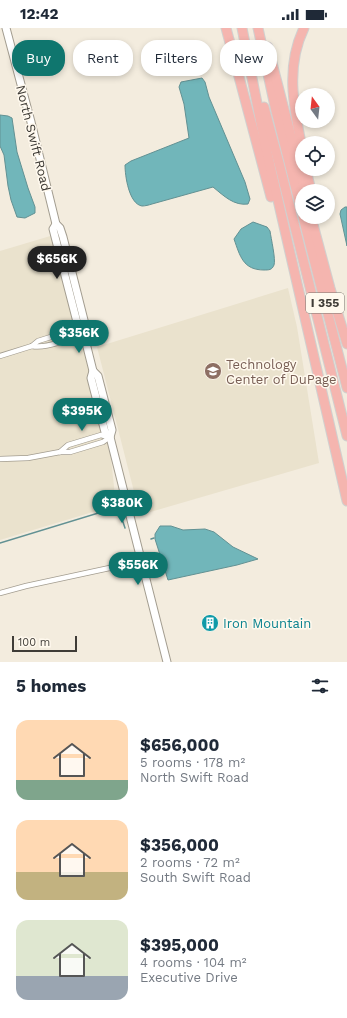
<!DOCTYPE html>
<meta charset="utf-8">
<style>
:root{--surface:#fff;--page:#f6f6f7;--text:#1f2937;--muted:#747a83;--accent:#0f766e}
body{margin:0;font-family:"Work Sans",sans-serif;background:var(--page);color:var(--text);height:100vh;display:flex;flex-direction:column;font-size:15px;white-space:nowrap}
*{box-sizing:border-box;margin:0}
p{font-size:13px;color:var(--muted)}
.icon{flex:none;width:22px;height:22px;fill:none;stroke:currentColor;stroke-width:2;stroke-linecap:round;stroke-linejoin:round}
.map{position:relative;height:634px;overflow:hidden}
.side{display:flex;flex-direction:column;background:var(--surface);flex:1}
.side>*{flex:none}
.guide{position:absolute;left:12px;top:12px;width:323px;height:36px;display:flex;gap:8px}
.needle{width:26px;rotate:345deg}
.tools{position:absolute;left:295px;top:60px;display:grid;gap:8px}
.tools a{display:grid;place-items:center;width:40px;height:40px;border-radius:50%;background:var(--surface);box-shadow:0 2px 6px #0003;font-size:20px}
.scale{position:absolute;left:12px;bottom:10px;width:65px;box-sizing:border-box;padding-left:4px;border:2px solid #3f3c37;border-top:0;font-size:11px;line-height:14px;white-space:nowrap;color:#3f3c37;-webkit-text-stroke:3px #fff9ee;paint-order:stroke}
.price{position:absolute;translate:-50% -34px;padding:0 9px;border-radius:14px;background:var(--accent);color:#fff;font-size:13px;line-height:26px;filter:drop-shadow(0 1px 2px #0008)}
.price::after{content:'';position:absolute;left:50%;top:24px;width:12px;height:9px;margin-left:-6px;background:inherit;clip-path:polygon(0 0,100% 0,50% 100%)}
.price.current{background:#222;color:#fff}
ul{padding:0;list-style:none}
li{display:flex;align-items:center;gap:12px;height:100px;padding:0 16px}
li span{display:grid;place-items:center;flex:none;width:112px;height:80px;border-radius:12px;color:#555}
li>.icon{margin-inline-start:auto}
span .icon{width:48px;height:48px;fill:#fffc;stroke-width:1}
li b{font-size:17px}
h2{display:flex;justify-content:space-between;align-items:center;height:48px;padding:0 16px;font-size:17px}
.pill{padding:0 14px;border-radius:16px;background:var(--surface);box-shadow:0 2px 6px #0003;font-size:14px;line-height:36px}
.pill.current{background:var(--accent);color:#fff}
.status{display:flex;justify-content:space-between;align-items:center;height:28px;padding:0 20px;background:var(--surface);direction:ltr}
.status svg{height:11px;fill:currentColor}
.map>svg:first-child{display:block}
.commercial{fill:#eae2cd}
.water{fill:#71b6ba;stroke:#629193}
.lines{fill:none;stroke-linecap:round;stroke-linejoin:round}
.stream{stroke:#629193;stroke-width:1.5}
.street-casing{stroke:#a39d90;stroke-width:6}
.secondary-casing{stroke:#a39d90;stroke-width:9}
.highway-casing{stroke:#d1d0cf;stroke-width:11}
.street{stroke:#fff;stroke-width:4.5}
.secondary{stroke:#fff;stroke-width:7}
.highway{stroke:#f5b5af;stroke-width:9}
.labels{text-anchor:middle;stroke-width:3;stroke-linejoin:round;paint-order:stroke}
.shield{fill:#fff9ee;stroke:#79756e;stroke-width:1}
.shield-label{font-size:12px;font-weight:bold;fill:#3f3c37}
.street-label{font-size:13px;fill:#3f3c37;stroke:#fff9ee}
.education-label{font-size:13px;fill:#785e54;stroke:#fff9ee;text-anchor:start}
.culture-label{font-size:13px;fill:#0d838f;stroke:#fff9ee;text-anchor:start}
</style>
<div class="status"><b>12:42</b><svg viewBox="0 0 49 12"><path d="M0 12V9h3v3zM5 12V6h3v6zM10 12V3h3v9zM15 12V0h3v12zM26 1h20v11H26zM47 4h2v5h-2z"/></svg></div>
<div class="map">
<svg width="347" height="634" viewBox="0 0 347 634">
<rect width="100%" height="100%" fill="#f3ecde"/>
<g class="commercial">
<polygon points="57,206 109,412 116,477 0,512 0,223"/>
<polygon points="288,260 297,299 319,435 140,487 97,319"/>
</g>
<g class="water">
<path d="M202,50L205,54L209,69L245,154L250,171L248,176C234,178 224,168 213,159L152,176C149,177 145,178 142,178C129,176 125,148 125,137L131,133L189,110L184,76L179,59L181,54Z"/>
<polygon points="0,87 8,88 12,90 17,124 28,160 35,179 35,185 25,190 17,189 11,172 8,158 4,127 0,118"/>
<polygon points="345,179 347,179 347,218 340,186 341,182"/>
<path d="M253,194L267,199L270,203C271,210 276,232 274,237C272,242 269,242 264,242C243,242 240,228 234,211L241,201Z"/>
<polygon points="160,498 171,498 183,502 205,501 214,504 233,519 258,531 237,537 168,552 155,511 155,506"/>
</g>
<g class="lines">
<g class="stream">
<polyline points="151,511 154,510"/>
<polyline points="0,515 118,479 125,500"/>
</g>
<g class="street-casing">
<g id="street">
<path d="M32,318C45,321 72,311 83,303"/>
<polyline points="0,328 32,318 38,313 73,302 83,303"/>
<polyline points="60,424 68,417 101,407 108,409"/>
<polyline points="0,431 28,430 60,424 70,424 103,414 110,409"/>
<polyline points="0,565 26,558 142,533"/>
</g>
</g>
<g class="secondary-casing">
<g id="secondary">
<polyline points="6,0 31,94 56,196 53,201 78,298 83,303 93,343 98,348 112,402 110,409 167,634"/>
<polyline points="56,196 60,200 63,209 85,296 83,303"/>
<polyline points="93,343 91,350 105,404 110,409"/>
</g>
</g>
<g class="highway-casing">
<g id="highway">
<polyline points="226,0 271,169"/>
<polyline points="242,0 266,120 347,473"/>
<polyline points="258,0 276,83 302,185"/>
<polyline points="268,19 305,163"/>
<polyline points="264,79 280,139 347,408"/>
<path d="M302,120C294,80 285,39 304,0"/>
<polyline points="306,141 311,163"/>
<polyline points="303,189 347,360"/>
<polyline points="311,189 330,260 347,316"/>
</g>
</g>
<use href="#street" class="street"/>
<use href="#secondary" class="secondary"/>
<use href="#highway" class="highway"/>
</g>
<defs>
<g id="school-disc" transform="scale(0.9)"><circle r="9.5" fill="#8d6e63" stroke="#fff9ee"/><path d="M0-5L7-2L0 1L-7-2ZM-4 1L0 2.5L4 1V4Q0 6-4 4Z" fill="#fff"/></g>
<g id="building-disc" transform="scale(0.9)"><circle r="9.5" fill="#0f9aa8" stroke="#fff9ee"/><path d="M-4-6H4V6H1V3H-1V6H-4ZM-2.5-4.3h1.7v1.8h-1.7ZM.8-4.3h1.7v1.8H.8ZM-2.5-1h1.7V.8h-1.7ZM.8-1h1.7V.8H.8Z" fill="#fff"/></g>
</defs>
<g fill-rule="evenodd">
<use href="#school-disc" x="213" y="343"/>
<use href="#building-disc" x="210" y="595"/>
</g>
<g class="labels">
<rect class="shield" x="306" y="265" width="38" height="20" rx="3"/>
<g class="shield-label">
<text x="325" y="279">I 355</text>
</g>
<g class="street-label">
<text transform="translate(34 110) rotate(76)" y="5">North Swift Road</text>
</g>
<g class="education-label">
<text x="226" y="341">Technology<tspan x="226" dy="15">Center of DuPage</tspan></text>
</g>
<g class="culture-label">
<text x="223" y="600">Iron Mountain</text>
</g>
</g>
</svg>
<div class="tools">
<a><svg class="needle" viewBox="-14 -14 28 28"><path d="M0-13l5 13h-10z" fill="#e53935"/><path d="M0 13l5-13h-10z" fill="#747a83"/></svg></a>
<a><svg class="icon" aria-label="locate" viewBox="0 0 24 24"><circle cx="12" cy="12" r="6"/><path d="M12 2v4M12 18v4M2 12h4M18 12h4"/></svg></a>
<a><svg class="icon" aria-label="layers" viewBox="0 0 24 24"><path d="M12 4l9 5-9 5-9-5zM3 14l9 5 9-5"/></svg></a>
</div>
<div class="scale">100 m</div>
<b class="price current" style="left:57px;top:252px">$656K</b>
<b class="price" style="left:79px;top:326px">$356K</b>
<b class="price" style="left:82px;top:404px">$395K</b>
<b class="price" style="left:122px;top:496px">$380K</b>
<b class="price" style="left:138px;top:558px">$556K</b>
<div class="guide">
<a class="pill current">Buy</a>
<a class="pill">Rent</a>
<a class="pill">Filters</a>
<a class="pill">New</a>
</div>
</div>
<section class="side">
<h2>5 homes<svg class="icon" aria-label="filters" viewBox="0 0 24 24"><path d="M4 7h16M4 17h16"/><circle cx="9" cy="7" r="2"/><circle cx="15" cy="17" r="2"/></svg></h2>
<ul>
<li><span style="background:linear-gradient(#ffd9b3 75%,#7fa58c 0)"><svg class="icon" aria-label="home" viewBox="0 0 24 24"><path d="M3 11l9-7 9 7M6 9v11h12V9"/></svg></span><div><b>$656,000</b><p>5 rooms · 178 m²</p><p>North Swift Road</p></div></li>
<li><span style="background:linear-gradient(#ffd9b3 65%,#c2b280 0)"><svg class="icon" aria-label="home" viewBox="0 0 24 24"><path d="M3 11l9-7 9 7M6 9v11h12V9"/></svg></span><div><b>$356,000</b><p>2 rooms · 72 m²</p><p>South Swift Road</p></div></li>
<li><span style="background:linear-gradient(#dfe7d0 70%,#9aa5b1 0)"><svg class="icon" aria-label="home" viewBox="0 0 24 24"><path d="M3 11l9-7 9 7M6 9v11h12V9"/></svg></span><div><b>$395,000</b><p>4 rooms · 104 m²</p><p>Executive Drive</p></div></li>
</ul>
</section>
